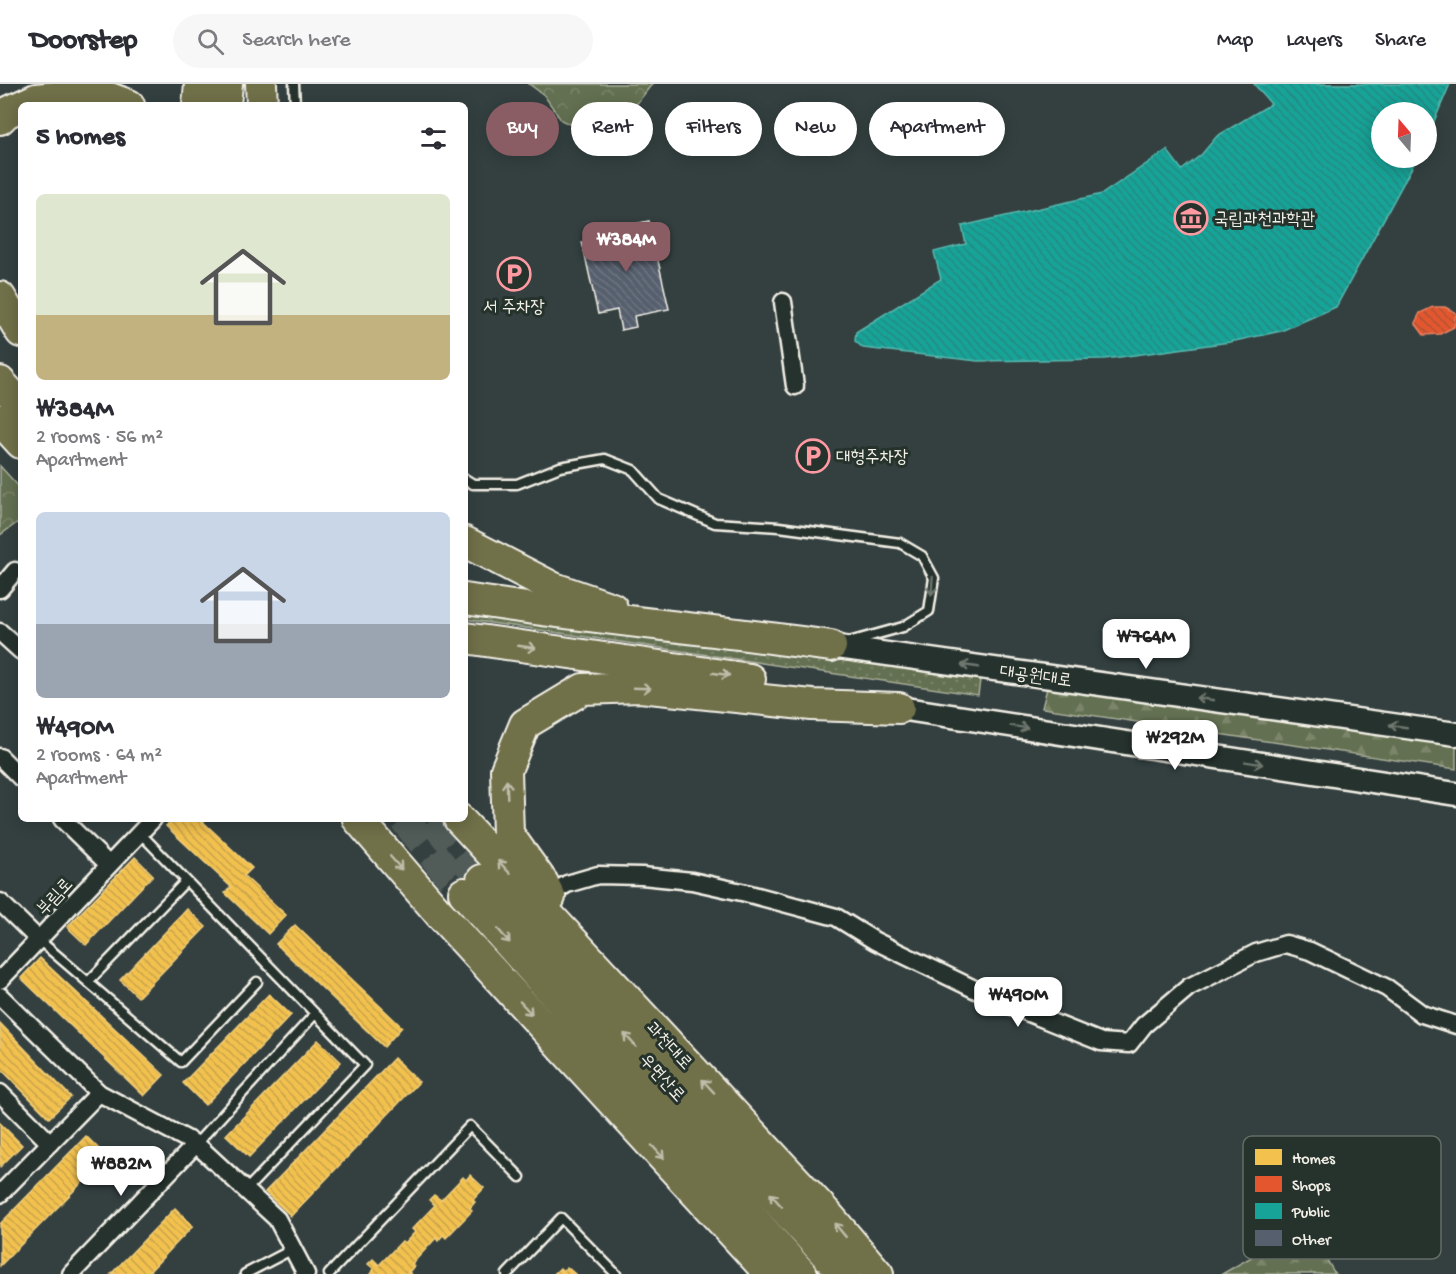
<!DOCTYPE html>
<meta charset="utf-8">
<style>
:root{--surface:#fff;--page:#f7f7f7;--text:#2b2b33;--muted:#7c7c81;--line:#e1e1e2;--accent:#8a5d65}
body{margin:0;font-family:"Gochi Hand","Poor Story",sans-serif;background:var(--page);color:var(--text);height:100vh;display:flex;flex-direction:column;font-size:22px;white-space:nowrap}
*{box-sizing:border-box;margin:0}
p{font-size:20px;color:var(--muted)}
.icon{flex:none;width:33px;height:33px;fill:none;stroke:currentColor;stroke-width:2;stroke-linecap:round;stroke-linejoin:round}
.map{position:relative;flex:1;overflow:hidden}
.side{position:absolute;left:18px;top:18px;width:450px;height:720px;display:flex;flex-direction:column;background:var(--surface);border-radius:9px;box-shadow:0 3px 15px #0003}
.side>*{flex:none}
.banner{position:absolute;left:486px;top:18px;width:570px;height:54px;display:flex;gap:12px}
.needle{width:39px;rotate:341deg}
.fabs{position:absolute;left:1371px;top:18px;display:grid;gap:12px}
.fabs a{display:grid;place-items:center;width:66px;height:66px;border-radius:50%;background:var(--surface);box-shadow:0 3px 15px #0003;font-size:30px}
.price{position:absolute;translate:-50% -51px;padding:0 14px;border-radius:12px;background:#fff;color:#222;font-size:20px;line-height:39px;filter:drop-shadow(0 2px 3px #0008)}
.price::after{content:'';position:absolute;left:50%;top:36px;width:18px;height:14px;margin-left:-9px;background:inherit;clip-path:polygon(0 0,100% 0,50% 100%)}
.price.current{background:var(--accent);color:#fff}
ul{padding:0;list-style:none}
li{display:grid;align-content:center;gap:12px;height:318px;padding:0 18px}
li span{display:grid;place-items:center;height:186px;border-radius:9px;color:#555}
li>.icon{margin-inline-start:auto}
span .icon{width:108px;height:108px;fill:#fffc;stroke-width:1}
li b{font-size:26px}
h2{display:flex;justify-content:space-between;align-items:center;height:72px;padding:0 18px;font-size:26px}
.pill{padding:0 21px;border-radius:27px;background:var(--surface);box-shadow:0 3px 15px #0003;font-size:21px;line-height:54px}
.pill.current{background:var(--accent);color:#fff}
header{display:flex;align-items:center;gap:36px;box-sizing:border-box;height:84px;padding:0 30px;background:var(--surface);border-bottom:2px solid var(--line)}
header strong{font-size:28px}
nav{display:flex;gap:33px;margin-inline-start:auto;font-size:21px}
.search{width:420px;height:54px;background:var(--page);display:flex;align-items:center;gap:15px;box-sizing:border-box;padding:0 21px;border-radius:33px;color:var(--muted);font-size:22px}
.map>svg:first-child{display:block}
.grass{fill:url(#grass-dots);stroke:#acb09c;stroke-width:1.5}
.forest{fill:url(#forest-firs);stroke:#acb09c;stroke-width:1.5}
.park{fill:url(#park-crowns);stroke:#acb09c;stroke-width:1.5}
.homes{fill:url(#homes-back-hatch);stroke:#f3cf7c;stroke-width:1.5}
.shops{fill:url(#shops-back-hatch);stroke:#e98566;stroke-width:1.5}
.public{fill:url(#public-back-hatch);stroke:#59bab0;stroke-width:1.5}
.building{fill:url(#building-back-hatch);stroke:#f4f1e8;stroke-width:1.5}
.lines{fill:none;stroke-linecap:round;stroke-linejoin:round}
.highway-tunnel{stroke:#515b59;stroke-width:30;stroke-dasharray:30 15;stroke-linecap:butt}
.lane-casing{stroke:#f4f1e8;stroke-width:13}
.street-casing{stroke:#f4f1e8;stroke-width:21}
.secondary-casing{stroke:#f4f1e8;stroke-width:27}
.highway-casing{stroke:#f4f1e8;stroke-width:34}
.lane{stroke:#26332d;stroke-width:8}
.street{stroke:#26332d;stroke-width:16}
.secondary{stroke:#26332d;stroke-width:22}
.highway{stroke:#70704a;stroke-width:30}
.oneway{stroke:#6e766e}
.oneway2{stroke:#bfbda9}
.labels{text-anchor:middle;stroke-width:6;stroke-linejoin:round;paint-order:stroke}
.poi-label{font-size:18px;fill:#f4f1e8;stroke:#26332d;text-anchor:start}
.street-label{font-size:18px;fill:#f4f1e8;stroke:#26332d}
.key{fill:#26332d;stroke:#646c65;stroke-width:1.5}
.key-label{font-size:16px;fill:#f4f1e8}
</style>
<header>
<strong>Doorstep</strong>
<div class="search"><svg class="icon" aria-label="search" viewBox="0 0 24 24"><circle cx="10" cy="10" r="6"/><path d="M15 15l6 6"/></svg>Search here</div>
<nav><a>Map</a><a>Layers</a><a>Share</a></nav>
</header>
<div class="map">
<svg width="1456" height="1190" viewBox="0 0 1456 1190">
<defs>
<pattern id="grass-dots" width="8" height="8" patternUnits="userSpaceOnUse" patternTransform="scale(1.5)"><rect width="8" height="8" fill="#647051"/><path d="M2 2h.1M6 6h.1" fill="none" stroke="#7b856a" stroke-width="1.8" stroke-linecap="round"/></pattern>
<pattern id="forest-firs" width="22" height="20" patternUnits="userSpaceOnUse" patternTransform="scale(1.5)"><rect width="22" height="20" fill="#647051"/><path d="M5 1l3.5 6h-7zM16 11l3.5 6h-7z" fill="#7b856a"/></pattern>
<pattern id="park-crowns" width="20" height="18" patternUnits="userSpaceOnUse" patternTransform="scale(1.5)"><rect width="20" height="18" fill="#647051"/><path d="M2 6a3 3 0 1 1 6 0M12 15a3 3 0 1 1 6 0" fill="none" stroke="#7b856a"/></pattern>
<pattern id="homes-back-hatch" width="6" height="6" patternUnits="userSpaceOnUse" patternTransform="scale(1.5)"><rect width="6" height="6" fill="#f2c14e"/><path d="M-1 5l2 2M0 0l6 6M5-1l2 2" fill="none" stroke="#c8a34c"/></pattern>
<pattern id="shops-back-hatch" width="6" height="6" patternUnits="userSpaceOnUse" patternTransform="scale(1.5)"><rect width="6" height="6" fill="#e4572e"/><path d="M-1 5l2 2M0 0l6 6M5-1l2 2" fill="none" stroke="#ae5236"/></pattern>
<pattern id="public-back-hatch" width="6" height="6" patternUnits="userSpaceOnUse" patternTransform="scale(1.5)"><rect width="6" height="6" fill="#17a398"/><path d="M-1 5l2 2M0 0l6 6M5-1l2 2" fill="none" stroke="#26887f"/></pattern>
<pattern id="building-back-hatch" width="6" height="6" patternUnits="userSpaceOnUse" patternTransform="scale(1.5)"><rect width="6" height="6" fill="#565f6d"/><path d="M-1 5l2 2M0 0l6 6M5-1l2 2" fill="none" stroke="#6f7682"/></pattern>
</defs>
<rect width="100%" height="100%" fill="#344040"/>
<filter id="ink" filterUnits="userSpaceOnUse"><feTurbulence type="fractalNoise" baseFrequency=".0167" numOctaves="2"/><feDisplacementMap in="SourceGraphic" scale="12" xChannelSelector="R" yChannelSelector="G"/><feConvolveMatrix kernelMatrix="1 2 1 2 8 2 1 2 1" color-interpolation-filters="sRGB"/></filter>
<g filter="url(#ink)">
<polygon class="grass" points="465,519 638,547 980,596 978,611 465,535"/>
<g class="forest">
<polygon points="1047,604 1456,662 1456,685 1042,624"/>
<polygon points="1307,1141 1335,1190 1222,1190"/>
</g>
<g class="park">
<polygon points="529,0 652,0 628,31 593,52 561,36 544,11"/>
<polygon points="0,382 21,405 21,436 0,451"/>
</g>
<g class="homes">
<polygon points="173,735 200,735 252,784 244,792 286,831 268,850 225,809 231,803 166,742"/>
<polygon points="135,773 153,791 86,861 67,843"/>
<polygon points="187,825 206,843 138,913 120,896"/>
<polygon points="295,841 402,943 384,963 276,860"/>
<polygon points="40,874 164,991 144,1012 21,894"/>
<polygon points="269,910 291,931 205,1021 183,999"/>
<polygon points="0,939 71,1013 49,1034 0,984"/>
<polygon points="318,956 341,978 249,1073 226,1051"/>
<polygon points="394,974 419,998 291,1132 265,1108"/>
<polygon points="0,1039 22,1061 0,1083"/>
<polygon points="86,1052 107,1073 0,1182 0,1140"/>
<polygon points="470,1091 484,1104 473,1116 475,1118 470,1124 472,1127 446,1154 443,1151 438,1157 436,1154 412,1180 414,1182 409,1188 411,1190 370,1190 374,1185 368,1180 373,1175 379,1181 402,1157 405,1159 415,1148 412,1145 435,1121 429,1116 434,1111 441,1116 463,1093 466,1096"/>
<polygon points="175,1124 193,1142 147,1190 111,1190"/>
<polygon points="567,1183 575,1190 554,1190 560,1184 563,1187"/>
</g>
<polygon class="shops" points="1433,223 1445,223 1456,229 1454,243 1440,250 1424,251 1415,239 1420,229"/>
<polygon class="public" points="1254,0 1450,0 1426,56 1426,28 1382,28 1382,74 1417,74 1336,223 1281,247 1230,258 1105,275 978,277 863,264 855,257 856,248 941,195 934,168 966,160 962,142 1102,110 1167,66 1182,86 1202,70 1217,52 1271,20"/>
<polygon class="building" points="649,137 669,225 634,232 636,243 621,246 617,226 598,230 582,158 603,153 602,147"/>
<g class="lines">
<g class="highway-tunnel">
<polyline points="404,735 464,809"/>
<polyline points="432,735 482,796"/>
</g>
<g class="lane-casing">
<g id="lane">
<polyline points="294,0 295,21"/>
<polyline points="465,395 473,400 517,400 560,383 605,375 633,386 659,415 715,439 779,443 900,459 922,472 934,494 929,527 903,543 849,558"/>
<polyline points="140,749 365,981 246,1106"/>
<polyline points="39,856 181,978 257,898"/>
<polyline points="88,898 186,797"/>
<polyline points="196,1060 315,930"/>
<polyline points="245,1190 293,1165"/>
<polyline points="329,1190 470,1042 520,1093"/>
<polyline points="507,1190 561,1134 616,1190"/>
</g>
</g>
<g class="street-casing">
<g id="street">
<polyline points="783,218 795,302"/>
<polyline points="0,505 15,487"/>
<polyline points="0,548 21,567"/>
<polyline points="0,673 21,694"/>
<polyline points="62,735 109,781"/>
<polyline points="549,811 567,800 598,791 642,792 692,797 746,809 836,833 875,857 999,917 1101,958 1129,960 1144,941 1189,903 1256,869 1286,860 1310,867 1387,904 1422,930 1456,941"/>
<polyline points="0,818 39,856"/>
<polyline points="0,896 153,735"/>
<polyline points="0,912 99,1009 196,1060 277,1135 306,1190"/>
<polyline points="0,1009 50,1059"/>
<polyline points="0,1110 99,1009"/>
<polyline points="71,1190 196,1060"/>
</g>
</g>
<g class="secondary-casing">
<g id="secondary">
<polyline points="831,562 1456,650"/>
<polyline points="899,624 1456,710"/>
</g>
</g>
<g class="highway-casing">
<g id="highway">
<polyline points="261,0 262,21"/>
<polyline points="23,21 36,15 96,9 129,21"/>
<polyline points="198,21 200,0"/>
<polyline points="225,21 227,0"/>
<polyline points="0,35 6,29 21,22"/>
<polyline points="0,213 21,248"/>
<polyline points="0,298 21,321"/>
<polyline points="0,336 21,359"/>
<polyline points="465,458 554,504 612,524"/>
<path d="M465,515C587,534 709,545 831,562"/>
<polyline points="465,554 750,595"/>
<polyline points="358,735 439,829 770,1190"/>
<polyline points="459,735 828,1131 878,1190"/>
<polyline points="482,796 844,1190"/>
<polyline points="464,809 802,1190"/>
<polyline points="550,813 543,799 508,750 506,686 525,640 583,605 640,603 812,621 899,624"/>
</g>
</g>
<use href="#lane" class="lane"/>
<use href="#street" class="street"/>
<use href="#secondary" class="secondary"/>
<use href="#highway" class="highway"/>
</g>
<defs><path id="oneway-shaft" d="M-6 0H5M1.5-3L5.5 0L1.5 3" fill="none" stroke-width="1.6" stroke-linecap="round" stroke-linejoin="round" transform="scale(1.5)"/></defs>
<g class="oneway">
<use href="#oneway-shaft" transform="translate(932 502) rotate(94)"/>
<use href="#oneway-shaft" transform="translate(970 582) rotate(-172)"/>
<use href="#oneway-shaft" transform="translate(1205 615) rotate(-172)"/>
<use href="#oneway-shaft" transform="translate(1398 642) rotate(-172)"/>
<use href="#oneway-shaft" transform="translate(1019 643) rotate(9)"/>
<use href="#oneway-shaft" transform="translate(1254 679) rotate(9)"/>
</g>
<g class="oneway2">
<use href="#oneway-shaft" transform="translate(527 563) rotate(8)"/>
<use href="#oneway-shaft" transform="translate(721 590) rotate(8)"/>
<use href="#oneway-shaft" transform="translate(642 604) rotate(2)"/>
<use href="#oneway-shaft" transform="translate(507 705) rotate(-92)"/>
<use href="#oneway-shaft" transform="translate(396 779) rotate(49)"/>
<use href="#oneway-shaft" transform="translate(504 783) rotate(-133)"/>
<use href="#oneway-shaft" transform="translate(504 852) rotate(49)"/>
<use href="#oneway-shaft" transform="translate(526 924) rotate(47)"/>
<use href="#oneway-shaft" transform="translate(630 956) rotate(-132)"/>
<use href="#oneway-shaft" transform="translate(708 1002) rotate(-133)"/>
<use href="#oneway-shaft" transform="translate(658 1068) rotate(47)"/>
<use href="#oneway-shaft" transform="translate(776 1116) rotate(-132)"/>
<use href="#oneway-shaft" transform="translate(840 1146) rotate(-130)"/>
</g>
</g>
<defs>
<g id="museum-ring" transform="scale(1.725)"><circle r="9.5" fill="#26332d" stroke="#ff9aa2" stroke-width="1.5"/><path d="M0-6L6-3V-2H-6V-3ZM-5-1h2V3h-2ZM-1-1h2V3h-2ZM3-1h2V3H3ZM-6 4H6V6H-6Z" fill="#ff9aa2"/></g>
<g id="parking-ring" transform="scale(1.725)"><circle r="9.5" fill="#26332d" stroke="#ff9aa2" stroke-width="1.5"/><path d="M-3.5-5.5H1a3.5 3.5 0 0 1 0 7H-1V5.5H-3.5ZM-1-3.4V-.6H.8a1.4 1.4 0 0 0 0-2.8Z" fill="#ff9aa2"/></g>
</defs>
<g fill-rule="evenodd">
<use href="#museum-ring" x="1191" y="134"/>
<use href="#parking-ring" x="514" y="190"/>
<use href="#parking-ring" x="813" y="372"/>
</g>
<g class="labels">
<g class="poi-label">
<text x="1214" y="140">국립과천과학관</text>
<text x="514" y="228" text-anchor="middle">서 주차장</text>
<text x="836" y="378">대형주차장</text>
</g>
<g class="street-label">
<text transform="translate(1036 591) rotate(8)" y="6">대공원대로</text>
<text transform="translate(54 812) rotate(-47)" y="6">부림로</text>
<text transform="translate(670 961) rotate(47)" y="6">과천대로</text>
<text transform="translate(663 993) rotate(48)" y="6">우면산로</text>
</g>
</g>
<rect x="1243" y="1052" width="198" height="123" rx="9" class="key"/>
<rect x="1255" y="1065" width="27" height="16" fill="#f2c14e"/>
<rect x="1255" y="1092" width="27" height="16" fill="#e4572e"/>
<rect x="1255" y="1119" width="27" height="16" fill="#17a398"/>
<rect x="1255" y="1146" width="27" height="16" fill="#565f6d"/>
<g class="key-label">
<text x="1292" y="1079">Homes</text>
<text x="1292" y="1106">Shops</text>
<text x="1292" y="1133">Public</text>
<text x="1292" y="1160">Other</text>
</g>
</svg>
<div class="fabs">
<a><svg class="needle" viewBox="-14 -14 28 28"><path d="M0-13l5 13h-10z" fill="#e53935"/><path d="M0 13l5-13h-10z" fill="#7c7c81"/></svg></a>
</div>
<b class="price current" style="left:626px;top:189px">₩384M</b>
<b class="price" style="left:1146px;top:586px">₩764M</b>
<b class="price" style="left:1175px;top:687px">₩292M</b>
<b class="price" style="left:1018px;top:944px">₩490M</b>
<b class="price" style="left:121px;top:1113px">₩882M</b>
<div class="banner">
<a class="pill current">Buy</a>
<a class="pill">Rent</a>
<a class="pill">Filters</a>
<a class="pill">New</a>
<a class="pill">Apartment</a>
</div>
<section class="side">
<h2>5 homes<svg class="icon" aria-label="filters" viewBox="0 0 24 24"><path d="M4 7h16M4 17h16"/><circle cx="9" cy="7" r="2"/><circle cx="15" cy="17" r="2"/></svg></h2>
<ul>
<li><span style="background:linear-gradient(#dfe7d0 65%,#c2b280 0)"><svg class="icon" aria-label="home" viewBox="0 0 24 24"><path d="M3 11l9-7 9 7M6 9v11h12V9"/></svg></span><div><b>₩384M</b><p>2 rooms · 56 m²</p><p>Apartment</p></div></li>
<li><span style="background:linear-gradient(#c9d6e8 60%,#9aa5b1 0)"><svg class="icon" aria-label="home" viewBox="0 0 24 24"><path d="M3 11l9-7 9 7M6 9v11h12V9"/></svg></span><div><b>₩490M</b><p>2 rooms · 64 m²</p><p>Apartment</p></div></li>
</ul>
</section>
</div>
